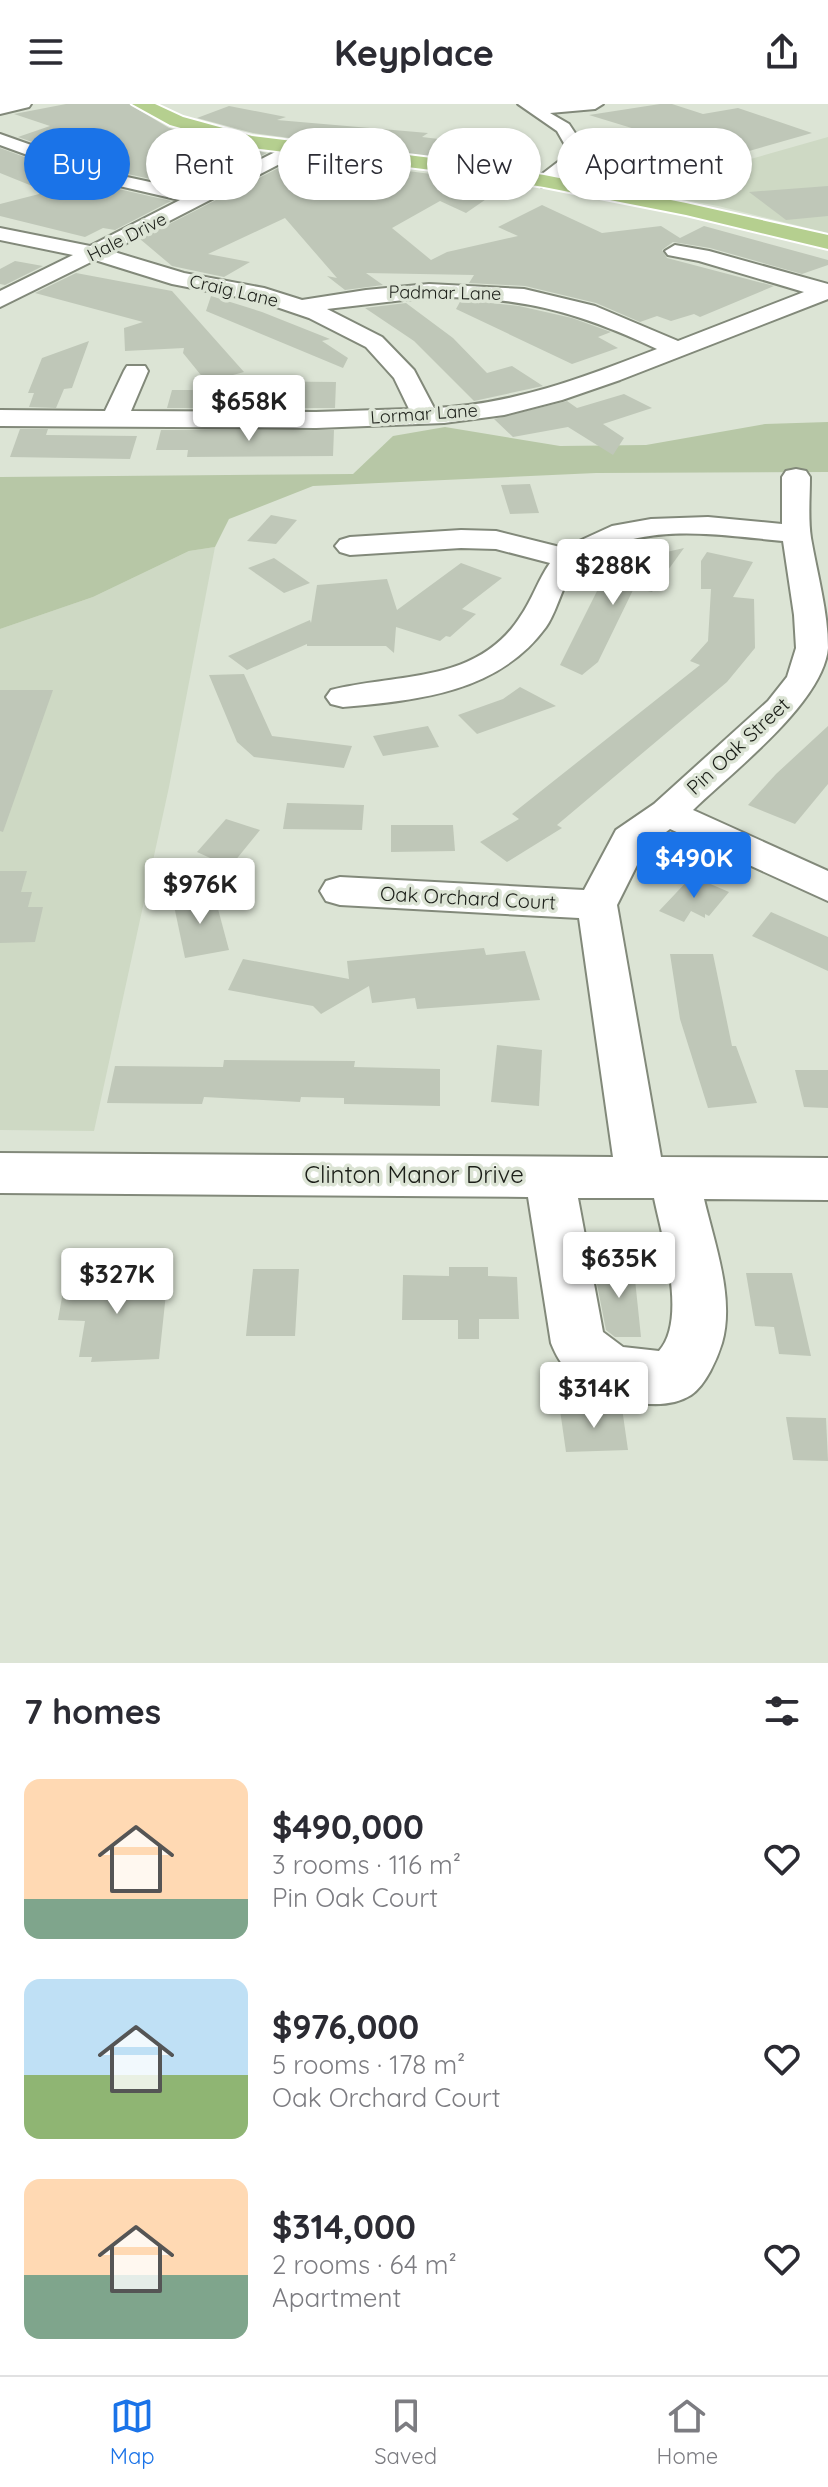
<!DOCTYPE html>
<meta charset="utf-8">
<style>
:root{--surface:#fff;--page:#f7f7f7;--text:#2b2b33;--muted:#7c7c81;--line:#e1e1e2;--accent:#1a73e8}
body{margin:0;font-family:Quicksand,sans-serif;background:var(--page);color:var(--text);height:100vh;display:flex;flex-direction:column;font-size:30px;white-space:nowrap}
*{box-sizing:border-box;margin:0}
p{font-size:26px;color:var(--muted)}
.icon{flex:none;width:44px;height:44px;fill:none;stroke:currentColor;stroke-width:2;stroke-linecap:round;stroke-linejoin:round}
.map{position:relative;height:1559px;overflow:hidden}
.side{display:flex;flex-direction:column;background:var(--surface);flex:1}
.side>*{flex:none}
.banner{position:absolute;left:24px;top:24px;width:780px;height:72px;display:flex;gap:16px}
.price{position:absolute;translate:-50% -68px;padding:0 18px;border-radius:8px;background:#fff;color:#222;font-size:26px;line-height:52px;filter:drop-shadow(0 2px 4px #0008)}
.price::after{content:'';position:absolute;left:50%;top:48px;width:24px;height:18px;margin-left:-12px;background:inherit;clip-path:polygon(0 0,100% 0,50% 100%)}
.price.selected{background:var(--accent);color:#fff}
ul{padding:0;list-style:none}
li{display:flex;align-items:center;gap:24px;height:200px;padding:0 24px}
li span{display:grid;place-items:center;flex:none;width:224px;height:160px;border-radius:16px;color:#555}
li>.icon{margin-inline-start:auto}
span .icon{width:96px;height:96px;fill:#fffc;stroke-width:1}
li b{font-size:34px}
h2{display:flex;justify-content:space-between;align-items:center;height:96px;padding:0 24px;font-size:34px}
.pill{padding:0 28px;border-radius:36px;background:var(--surface);box-shadow:0 2px 6px #0004;font-size:28px;line-height:72px}
.pill.selected{background:var(--accent);color:#fff}
header{display:flex;justify-content:space-between;align-items:center;height:104px;padding:0 24px;background:var(--surface);font-size:36px;font-weight:700}
.menu{display:flex;justify-content:space-around;align-items:center;height:112px;border-top:2px solid var(--line);background:var(--surface);font-size:22px;color:var(--muted)}
.menu a{display:grid;justify-items:center;gap:4px}
.menu .selected{color:var(--accent)}
.map>svg:first-child{display:block}
.built{fill:#ced9c4}
.green{fill:#b7c7a6}
.building{fill:#bfc7b8}
.lines{fill:none;stroke-linecap:round;stroke-linejoin:round}
.minor-casing{stroke:#82897a;stroke-width:4}
.major-casing{stroke:#fff;stroke-width:4}
.minor{fill:#fff;fill-rule:evenodd}
.major{fill:#b5cf8f;fill-rule:evenodd}
.labels{text-anchor:middle;stroke-width:7;stroke-linejoin:round;paint-order:stroke}
.far-street-label{font-size:18px;fill:#1b1e18;stroke:#dce4d5}
.street-label{font-size:20px;fill:#1b1e18;stroke:#dce4d5}
.near-street-label{font-size:24px;fill:#1b1e18;stroke:#dce4d5}
</style>
<header><svg class="icon" aria-label="menu" viewBox="0 0 24 24"><path d="M4 6h16M4 12h16M4 18h16"/></svg>Keyplace<svg class="icon" aria-label="share" viewBox="0 0 24 24"><path d="M12 15V3M7 8l5-5 5 5M5 13v7h14v-7"/></svg></header>
<div class="map">
<svg width="828" height="1559" viewBox="0 0 828 1559">
<rect width="100%" height="100%" fill="#dce4d5"/>
<g class="built">
<polygon points="828,33 828,129 718,102 638,87"/>
<polygon points="215,443 169,683 94,1027 0,1026 0,525 93,493 189,447"/>
</g>
<polygon class="green" points="828,318 828,368 596,369 313,382 229,415 215,443 189,447 93,493 0,525 0,373 353,370 393,332 445,323 560,342 646,341 765,320"/>
<g class="building">
<polygon points="66,0 129,0 169,24 267,49 196,85 114,67 18,33 50,22 14,10"/>
<polygon points="660,0 672,0 703,10 738,4 812,29 651,75 616,64 640,53 684,40 589,11"/>
<polygon points="229,2 286,13 277,16 428,29 422,33 464,38 455,46 478,49 473,53 534,62 529,66 253,29 197,14"/>
<polygon points="0,44 101,81 171,97 115,126 103,124 85,133 0,112 0,100 47,88 0,69"/>
<polygon points="300,53 508,80 466,109 440,97 392,124 431,156 447,148 518,132 498,123 542,101 602,129 661,122 680,134 704,122 828,156 828,161 802,170 710,144 673,138 662,146 667,154 774,182 700,213 694,210 671,217 657,212 640,218 596,199 525,182 469,179 474,171 366,169 383,181 345,186 327,172 337,174 285,114 208,150 250,158 224,173 172,162 140,135"/>
<polygon points="828,82 828,112 786,116 749,88"/>
<polygon points="15,157 43,162 5,181 0,180 0,165"/>
<polygon points="76,169 172,187 244,268 211,277 336,278 335,304 167,304 172,286 213,286 183,249 184,244 125,247 124,224 143,218 35,189"/>
<polygon points="211,192 262,208 330,235 322,237 348,254 343,264 206,207"/>
<polygon points="461,196 519,202 572,214 611,228 598,233 618,244 572,260 456,205"/>
<polygon points="406,199 453,234 487,269 512,262 543,282 474,297 414,237 365,204"/>
<polygon points="89,237 72,284 64,285 56,304 29,303 34,289 28,289 42,254"/>
<polygon points="624,290 652,304 603,320 624,334 613,351 568,323 513,333 494,315 567,297 577,304"/>
<polygon points="20,325 48,325 46,331 137,332 130,355 10,353"/>
<polygon points="161,326 334,326 333,352 187,353 188,346 156,346"/>
<polygon points="530,380 539,409 510,410 501,381"/>
<polygon points="271,411 297,416 276,440 247,437"/>
<polygon points="684,444 652,488 634,484 598,558 582,571 560,561 610,461"/>
<polygon points="707,448 753,458 733,493 754,495 755,544 727,578 557,721 562,724 507,758 480,738 519,715 512,710 700,561 690,557 708,537 711,485 701,485 701,457"/>
<polygon points="274,454 310,479 284,489 248,464"/>
<polygon points="461,459 502,474 462,505 476,510 450,533 446,532 440,537 396,523 394,549 386,542 307,542 307,540 247,566 228,552 310,516 311,519 317,481 387,475 397,506"/>
<polygon points="244,570 272,632 352,642 344,664 254,653 237,638 209,571"/>
<polygon points="520,583 556,602 477,630 458,611 503,595"/>
<polygon points="0,586 53,586 3,728 0,727"/>
<polygon points="428,622 439,643 383,652 373,632"/>
<polygon points="828,622 828,680 795,720 748,701 776,670"/>
<polygon points="287,699 364,701 362,726 283,725"/>
<polygon points="226,715 260,726 230,763 197,748"/>
<polygon points="391,721 453,721 455,747 391,748"/>
<polygon points="0,767 27,767 21,788 32,788 28,803 43,803 35,838 0,839"/>
<polygon points="692,772 729,788 709,812 705,810 705,814 691,807 684,818 659,807"/>
<polygon points="214,790 229,846 185,854 173,797"/>
<polygon points="771,808 828,833 828,867 752,832"/>
<polygon points="484,844 486,851 525,847 540,896 417,905 415,894 372,899 369,882 321,910 313,902 228,886 243,855 349,875 347,857"/>
<polygon points="670,850 713,850 732,942 736,942 757,999 708,1004 680,915"/>
<polygon points="497,941 542,946 539,1002 491,998"/>
<polygon points="224,956 355,957 354,963 440,965 440,1002 344,1000 344,994 301,993 300,998 204,993 202,1000 107,999 115,962 223,963"/>
<polygon points="795,966 828,966 828,1004 804,1003"/>
<polygon points="599,1159 620,1159 621,1166 634,1166 641,1233 615,1233 606,1226 594,1165 599,1165"/>
<polygon points="449,1163 488,1163 488,1172 517,1173 519,1215 479,1215 479,1235 458,1235 458,1216 402,1216 403,1171 449,1172"/>
<polygon points="253,1165 299,1165 295,1232 246,1232"/>
<polygon points="746,1169 792,1169 811,1252 779,1250 774,1223 755,1222"/>
<polygon points="168,1171 159,1255 91,1258 92,1253 79,1253 85,1217 58,1216 65,1176 90,1175 91,1172"/>
<polygon points="622,1304 628,1346 566,1348 560,1306"/>
<polygon points="786,1313 826,1314 828,1357 793,1356"/>
</g>
<g class="lines">
<g class="minor-casing">
<g id="minor">
<polygon points="0,0 31,0 29,3 0,10"/>
<polygon points="518,0 603,0 595,5 550,9 569,20 583,41 578,60 542,83 533,77 563,54 565,41 557,27"/>
<path d="M0,30L113,70L196,88L289,41H301L304,45L301,49L111,147L184,169L264,184L302,196L366,186L429,180L524,185L595,202L678,237L804,188L699,157L668,151L665,147L675,141L709,147L828,180V195L620,276L562,296L504,311L444,319L316,324L0,322V306L105,307L124,267L127,262H145L148,267L131,307L316,308L409,305L394,274L366,243L309,214L259,197L172,180L95,156L0,203V187L73,151L0,136V124L90,142L180,96L102,78L0,41ZM429,193C519,192 576,207 657,245C585,273 512,301 434,304L414,266L382,233L327,205Z"/>
<path d="M796,365L806,367L810,373C810,393 808,415 811,434C817,469 828,508 828,544C823,599 732,668 693,706L828,767V797L670,725L646,743L617,801L661,1053L828,1054V1096L704,1095C714,1138 735,1194 722,1239C717,1255 706,1281 691,1291C658,1312 597,1293 571,1269C561,1261 556,1251 551,1239L528,1093L0,1089V1049L613,1053L579,814L340,801L326,797L320,787L326,777L340,773L584,786L616,726L654,700L768,597L787,573L796,544L794,511L783,437C717,431 638,416 581,459C563,473 559,505 546,523C498,589 418,596 343,603L331,600L326,593L331,586C398,569 477,580 520,513C532,496 538,476 550,459L496,445L461,444L350,451L340,448L335,442L340,436L350,433L461,426L496,427L564,444L612,422L651,415L708,413L782,420V373L786,367ZM578,1094H654C662,1133 688,1215 659,1247L623,1243L603,1228Z"/>
</g>
</g>
<g class="major-casing">
<polygon id="major" points="132,0 155,0 183,13 252,32 448,56 544,71 686,99 828,131 828,145 686,111 544,83 448,68 252,44 170,21"/>
</g>
<use href="#minor" class="minor"/>
<use href="#major" class="major"/>
</g>
<g class="labels">
<g class="far-street-label">
<text transform="translate(127 133) rotate(-27)" y="6">Hale Drive</text>
<text transform="translate(234 187) rotate(13)" y="6">Craig Lane</text>
<text transform="translate(445 189) rotate(1)" y="6">Padmar Lane</text>
<text transform="translate(424 310) rotate(-4)" y="6">Lormar Lane</text>
</g>
<g class="street-label">
<text transform="translate(738 642) rotate(-43)" y="7">Pin Oak Street</text>
<text transform="translate(468 794) rotate(3)" y="7">Oak Orchard Court</text>
</g>
<g class="near-street-label">
<text x="414" y="1079">Clinton Manor Drive</text>
</g>
</g>
</svg>
<b class="price" style="left:249px;top:339px">$658K</b>
<b class="price" style="left:613px;top:503px">$288K</b>
<b class="price selected" style="left:694px;top:796px">$490K</b>
<b class="price" style="left:200px;top:822px">$976K</b>
<b class="price" style="left:619px;top:1196px">$635K</b>
<b class="price" style="left:117px;top:1212px">$327K</b>
<b class="price" style="left:594px;top:1326px">$314K</b>
<div class="banner">
<a class="pill selected">Buy</a>
<a class="pill">Rent</a>
<a class="pill">Filters</a>
<a class="pill">New</a>
<a class="pill">Apartment</a>
</div>
</div>
<section class="side">
<h2>7 homes<svg class="icon" aria-label="filters" viewBox="0 0 24 24"><path d="M4 7h16M4 17h16"/><circle cx="9" cy="7" r="2"/><circle cx="15" cy="17" r="2"/></svg></h2>
<ul>
<li><span style="background:linear-gradient(#ffd9b3 75%,#7fa58c 0)"><svg class="icon" aria-label="home" viewBox="0 0 24 24"><path d="M3 11l9-7 9 7M6 9v11h12V9"/></svg></span><div><b>$490,000</b><p>3 rooms · 116 m²</p><p>Pin Oak Court</p></div><svg class="icon" aria-label="heart" viewBox="0 0 24 24"><path d="M12 20l-8-8c-3-5 5-10 8-4 3-6 11-1 8 4z"/></svg></li>
<li><span style="background:linear-gradient(#bfe0f5 60%,#8fb573 0)"><svg class="icon" aria-label="home" viewBox="0 0 24 24"><path d="M3 11l9-7 9 7M6 9v11h12V9"/></svg></span><div><b>$976,000</b><p>5 rooms · 178 m²</p><p>Oak Orchard Court</p></div><svg class="icon" aria-label="heart" viewBox="0 0 24 24"><path d="M12 20l-8-8c-3-5 5-10 8-4 3-6 11-1 8 4z"/></svg></li>
<li><span style="background:linear-gradient(#ffd9b3 60%,#7fa58c 0)"><svg class="icon" aria-label="home" viewBox="0 0 24 24"><path d="M3 11l9-7 9 7M6 9v11h12V9"/></svg></span><div><b>$314,000</b><p>2 rooms · 64 m²</p><p>Apartment</p></div><svg class="icon" aria-label="heart" viewBox="0 0 24 24"><path d="M12 20l-8-8c-3-5 5-10 8-4 3-6 11-1 8 4z"/></svg></li>
</ul>
</section>
<nav class="menu">
<a class="selected"><svg class="icon" aria-label="map" viewBox="0 0 24 24"><path d="M3 6l6-2 6 2 6-2v14l-6 2-6-2-6 2zM9 4v14M15 6v14"/></svg>Map</a>
<a><svg class="icon" aria-label="saved" viewBox="0 0 24 24"><path d="M7 4h10v16l-5-4-5 4z"/></svg>Saved</a>
<a><svg class="icon" aria-label="home" viewBox="0 0 24 24"><path d="M3 11l9-7 9 7M6 9v11h12V9"/></svg>Home</a>
</nav>
